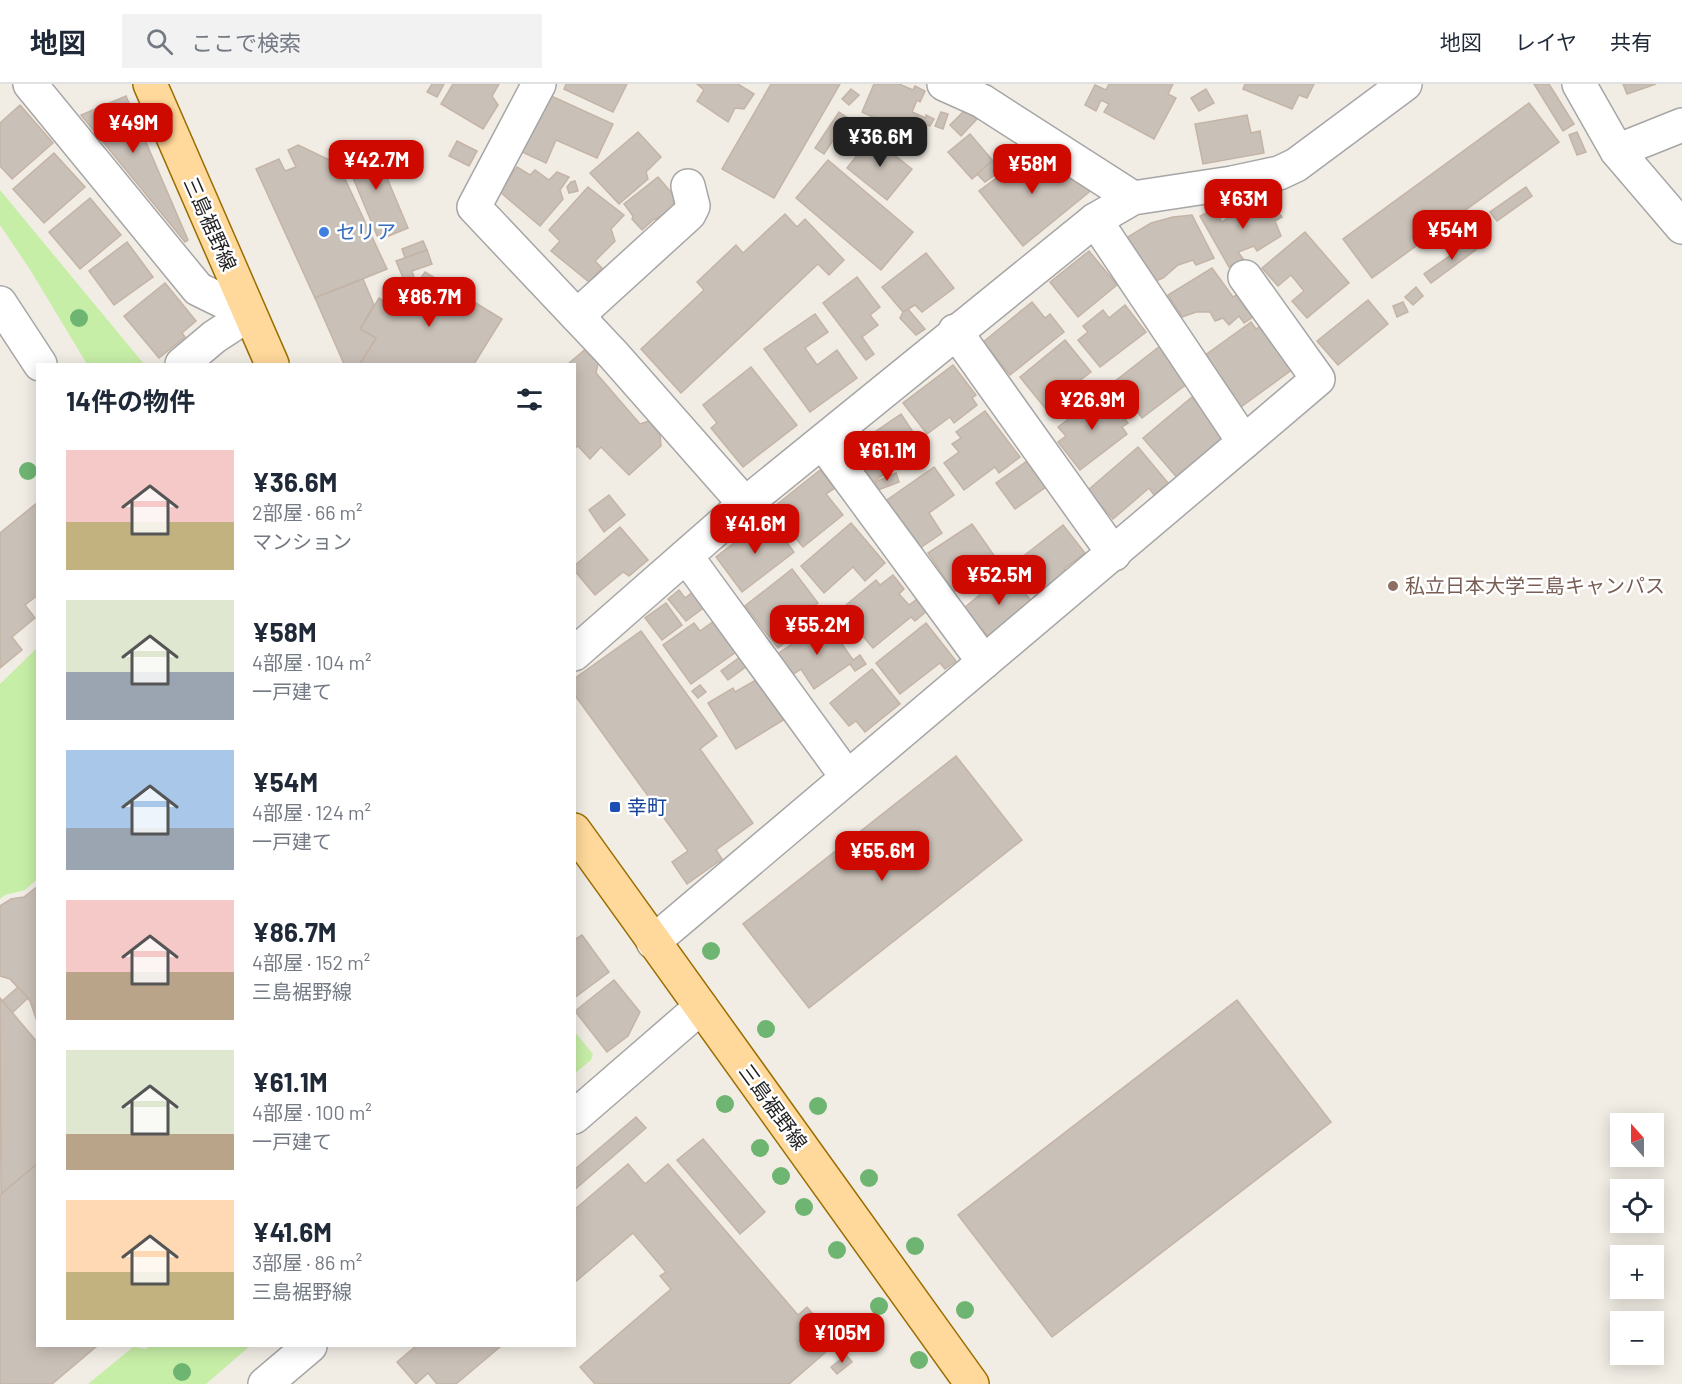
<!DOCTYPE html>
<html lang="ja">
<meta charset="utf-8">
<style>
:root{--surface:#fff;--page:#f2f2f3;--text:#1f2937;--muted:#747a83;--line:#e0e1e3;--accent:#ce0a00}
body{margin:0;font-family:Barlow,"Noto Sans JP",sans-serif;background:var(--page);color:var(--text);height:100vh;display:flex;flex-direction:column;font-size:22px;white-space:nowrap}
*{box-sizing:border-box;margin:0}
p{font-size:20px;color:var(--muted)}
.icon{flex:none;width:33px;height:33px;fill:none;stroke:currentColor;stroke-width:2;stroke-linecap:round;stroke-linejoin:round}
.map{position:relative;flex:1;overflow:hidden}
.sheet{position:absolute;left:36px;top:279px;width:540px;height:984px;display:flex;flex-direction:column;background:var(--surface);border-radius:0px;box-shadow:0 3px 15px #0003}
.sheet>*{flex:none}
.needle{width:39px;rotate:339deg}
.fabs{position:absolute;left:1610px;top:1029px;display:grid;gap:12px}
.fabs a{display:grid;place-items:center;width:54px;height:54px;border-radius:0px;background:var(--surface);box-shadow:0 3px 15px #0003;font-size:30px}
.price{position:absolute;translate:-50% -51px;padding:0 14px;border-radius:12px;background:var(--accent);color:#fff;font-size:20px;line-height:39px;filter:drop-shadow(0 2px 3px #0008)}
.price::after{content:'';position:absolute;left:50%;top:36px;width:18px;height:14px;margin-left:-9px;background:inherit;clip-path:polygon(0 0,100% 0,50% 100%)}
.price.selected{background:#222;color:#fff}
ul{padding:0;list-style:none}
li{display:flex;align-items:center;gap:18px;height:150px;padding:0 30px}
li span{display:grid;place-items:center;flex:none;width:168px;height:120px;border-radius:0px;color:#555}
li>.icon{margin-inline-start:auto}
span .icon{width:72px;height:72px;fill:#fffc;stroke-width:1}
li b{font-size:26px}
h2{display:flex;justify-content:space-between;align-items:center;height:72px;padding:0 30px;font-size:26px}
header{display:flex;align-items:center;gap:36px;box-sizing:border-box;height:84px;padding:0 30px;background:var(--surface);border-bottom:2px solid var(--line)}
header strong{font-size:28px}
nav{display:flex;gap:33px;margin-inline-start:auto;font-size:21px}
.search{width:420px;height:54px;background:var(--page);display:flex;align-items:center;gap:15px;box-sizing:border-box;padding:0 21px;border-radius:0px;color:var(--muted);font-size:22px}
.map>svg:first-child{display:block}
.grass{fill:#c7eea7}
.building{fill:#c9c0b7;stroke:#c4b4a6;stroke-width:1.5}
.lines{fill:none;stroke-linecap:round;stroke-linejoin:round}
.minor-casing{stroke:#a6a6a6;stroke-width:36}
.major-casing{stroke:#9a6e00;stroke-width:36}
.minor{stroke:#fff;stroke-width:33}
.major{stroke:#ffd99b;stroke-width:33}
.tree{fill:#6eb572}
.shop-dot{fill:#3f7fe0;stroke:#fff;stroke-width:2}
.education-dot{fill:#8d6e63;stroke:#fff;stroke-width:2}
.transit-dot{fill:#1a4fb4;stroke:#fff;stroke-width:2}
.labels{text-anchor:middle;stroke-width:5;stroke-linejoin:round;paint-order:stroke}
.street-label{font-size:20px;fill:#1f1f1f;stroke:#fff}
.shop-label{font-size:20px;fill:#366cbe;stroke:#fff;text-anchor:start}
.education-label{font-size:20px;fill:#785e54;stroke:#fff;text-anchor:start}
.transit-label{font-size:20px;fill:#164399;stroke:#fff;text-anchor:start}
</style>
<header>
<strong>地図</strong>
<div class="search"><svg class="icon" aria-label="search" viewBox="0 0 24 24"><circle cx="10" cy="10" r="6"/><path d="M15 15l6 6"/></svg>ここで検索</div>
<nav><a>地図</a><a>レイヤ</a><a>共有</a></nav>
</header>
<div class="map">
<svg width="1682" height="1300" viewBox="0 0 1682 1300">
<rect width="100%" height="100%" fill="#f1ede5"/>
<g class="grass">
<polygon points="0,106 144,280 87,280 29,184 0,141"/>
<polygon points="37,564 37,795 25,806 5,811 0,815 0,600"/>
<polygon points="574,947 593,970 591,976 575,989"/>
<polygon points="150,1262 250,1262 206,1300 88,1300 133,1263 146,1265"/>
</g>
<g class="building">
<polygon points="432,0 444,0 437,13 427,8"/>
<polygon points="453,0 499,0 492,12 498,21 483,45 441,20"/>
<polygon points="566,0 627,0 613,28 564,5"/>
<polygon points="697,0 738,0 754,10 744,25 735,24 728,38 697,17 704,6"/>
<polygon points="771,0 840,0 774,114 722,85"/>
<polygon points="874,0 899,0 913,6 915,2 925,7 920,18 917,16 912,28 926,34 926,31 934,35 930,42 926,41 921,55 862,28"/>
<polygon points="1109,0 1173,0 1168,10 1176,14 1154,55 1104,28 1109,20 1101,16 1096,27 1085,21 1095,1 1106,6"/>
<polygon points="1245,0 1314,0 1307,14 1299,11 1292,25 1243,5"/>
<polygon points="1534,0 1549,0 1574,40 1563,47"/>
<polygon points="1623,0 1656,0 1627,10"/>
<polygon points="851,5 859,11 849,21 842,15"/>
<polygon points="1206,5 1214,19 1199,27 1191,14"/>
<polygon points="549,11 613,40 597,74 556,56 546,79 522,68"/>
<polygon points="126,12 188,156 185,158 81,31"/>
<polygon points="1529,19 1559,58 1372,194 1343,155"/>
<polygon points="20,21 53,59 12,95 0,82 0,39"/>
<polygon points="965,26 977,35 961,52 950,41"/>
<polygon points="839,28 848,34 824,70 815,64"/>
<polygon points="941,28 948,30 943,45 935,42"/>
<polygon points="1247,31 1251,49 1260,47 1264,69 1203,80 1195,40"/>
<polygon points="638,48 661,73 646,88 648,95 619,120 590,89"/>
<polygon points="1577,48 1586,68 1577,71 1569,51"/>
<polygon points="970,50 993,77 972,95 948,68"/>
<polygon points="872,53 912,85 887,116 847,84"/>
<polygon points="457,57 477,67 469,82 449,72"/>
<polygon points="372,58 408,144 379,156 343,70"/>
<polygon points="298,61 338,80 387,185 315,214 256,85 279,75 285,87 296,83 288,66"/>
<polygon points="1022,68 1028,74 1038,72 1056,94 1070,87 1094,104 1023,162 979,107 1006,87 1000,74 1009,70 1011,73"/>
<polygon points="54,69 85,103 44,139 13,105"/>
<polygon points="828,76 913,148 881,186 796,114"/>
<polygon points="992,77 1000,87 985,98 977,90"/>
<polygon points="517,83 530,91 535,86 549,96 557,88 569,93 560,106 563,115 540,142 499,107"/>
<polygon points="658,93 677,115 673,117 676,120 664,131 653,136 642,146 632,135 633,132 624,120"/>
<polygon points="575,97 578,107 569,109 567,103 571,98"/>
<polygon points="588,103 624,131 611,145 615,157 595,177 602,184 589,198 551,167 560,157 549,146"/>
<polygon points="1526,103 1532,112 1497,137 1490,128"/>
<polygon points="90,114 121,151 80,185 49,148"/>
<polygon points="1269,117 1282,133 1275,137 1281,152 1257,167 1254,162 1238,168 1244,176 1229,183 1200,132 1214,125 1222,138 1250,119"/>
<polygon points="785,130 797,143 805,135 844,176 829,191 818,180 681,309 641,265 704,206 697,198 736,161 743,169"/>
<polygon points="1192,131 1214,174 1196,181 1193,176 1178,181 1163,194 1153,198 1123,156 1151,139 1173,133"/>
<polygon points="1305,148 1349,199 1307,234 1292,217 1304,207 1291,191 1278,202 1262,184"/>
<polygon points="1475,154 1481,162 1431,199 1424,190"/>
<polygon points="423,157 427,166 405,174 402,165"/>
<polygon points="127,158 153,193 114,221 89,187"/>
<polygon points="427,166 432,180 412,187 414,193 404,196 396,177"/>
<polygon points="1089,167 1117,201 1078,233 1050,198"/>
<polygon points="926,169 954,204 922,228 915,221 903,228 882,203"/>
<polygon points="1212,184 1233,213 1242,208 1259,229 1244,239 1239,232 1229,241 1223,234 1215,237 1210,228 1196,228 1182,233 1168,211"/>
<polygon points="425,188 502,235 474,280 360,280 376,254 360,245 379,214 398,226"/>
<polygon points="857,193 880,223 870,231 878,241 862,253 874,270 866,276 823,219"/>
<polygon points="363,195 374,221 360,245 376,254 360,280 344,280 315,214"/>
<polygon points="165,199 196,237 182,249 185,253 159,274 124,232"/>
<polygon points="1416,203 1423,212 1413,221 1405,213"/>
<polygon points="1368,216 1388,240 1338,281 1317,257"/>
<polygon points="1032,218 1045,234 1050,230 1064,248 1010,291 983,258"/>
<polygon points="1403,218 1408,228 1397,233 1393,222"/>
<polygon points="1125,221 1146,248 1100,283 1078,256 1088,248 1083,242 1103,226 1109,234"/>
<polygon points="908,225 925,245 916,251 900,234 903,228"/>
<polygon points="815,230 828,248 805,264 817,281 837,266 857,294 810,328 764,265"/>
<polygon points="1251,238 1256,245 1265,239 1297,282 1241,323 1204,272"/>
<polygon points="1065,256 1091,288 1045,324 1020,293"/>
<polygon points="589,262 599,274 596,289 640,340 649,337 660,351 661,362 629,391 601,363 590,375 578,362 574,365 574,280 568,280"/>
<polygon points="1160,262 1188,299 1142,334 1114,298"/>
<polygon points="953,281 976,311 972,314 977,321 954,339 950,333 927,350 903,319"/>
<polygon points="751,283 797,341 743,383 711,344 717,339 703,321"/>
<polygon points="1104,308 1128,339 1122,343 1127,350 1080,386 1058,358 1066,352 1058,343"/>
<polygon points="1192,313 1228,355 1179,396 1143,354"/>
<polygon points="985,327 1020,373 999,389 995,383 964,406 944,379 959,368 952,360 961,354 956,348"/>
<polygon points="901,330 923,363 873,398 850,365"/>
<polygon points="1138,363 1168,399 1154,411 1149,404 1113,435 1088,406"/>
<polygon points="1027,377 1046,403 1015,425 996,399"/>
<polygon points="934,383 954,411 929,429 942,449 920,464 887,416"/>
<polygon points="820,386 835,404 826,410 843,431 803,463 771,425"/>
<polygon points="896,389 899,398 878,406 875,398"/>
<polygon points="609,411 625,431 604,448 589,426"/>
<polygon points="38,418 38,511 25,521 35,534 12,553 22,566 0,584 0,449"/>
<polygon points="768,433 794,468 742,508 716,473"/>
<polygon points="851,439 885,479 865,497 853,483 824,509 801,482"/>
<polygon points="972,440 998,477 954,508 928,469"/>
<polygon points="1063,441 1085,469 1064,485 1069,492 1043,513 1016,478"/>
<polygon points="620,443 648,476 629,492 623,488 595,511 574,486 574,482"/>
<polygon points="792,485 818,519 794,537 801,546 778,564 745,522"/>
<polygon points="1007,488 1034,520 991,556 964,524"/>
<polygon points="893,491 904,505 899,510 909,521 917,515 927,527 915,537 911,533 873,564 840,526 876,496 880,501"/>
<polygon points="679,506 685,514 694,507 706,522 686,537 668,515"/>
<polygon points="666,519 682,541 662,556 645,534"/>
<polygon points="714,537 736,568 691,600 663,561 694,539 700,547"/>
<polygon points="826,537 853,576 860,571 866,580 855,587 850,580 814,605 801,585 787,594 773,573"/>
<polygon points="926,539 956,577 945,585 940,579 900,610 876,579"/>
<polygon points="641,547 717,652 700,665 753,739 716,766 722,775 687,800 672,778 688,767 574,610 574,595"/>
<polygon points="740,573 747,582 728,596 721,587"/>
<polygon points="872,585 900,620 865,648 856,637 849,642 830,619"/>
<polygon points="756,596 788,633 736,665 708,619 733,604 735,608"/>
<polygon points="700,601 706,608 698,614 692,607"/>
<polygon points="956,672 1022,756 809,924 743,840"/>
<polygon points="38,802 38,940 30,917 10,895 0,892 0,822 11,815 24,813"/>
<polygon points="582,851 609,888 574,914 574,856"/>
<polygon points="614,896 640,928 628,952 607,968 575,927"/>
<polygon points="18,903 28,914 12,929 2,917"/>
<polygon points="0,914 38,959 38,1079 1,1110"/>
<polygon points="1237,916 1331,1038 1052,1253 958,1131"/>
<polygon points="636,1033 646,1044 574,1106 574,1086"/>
<polygon points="703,1055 765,1128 740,1150 677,1076"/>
<polygon points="38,1079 38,1262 97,1262 52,1300 0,1300 0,1111"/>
<polygon points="628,1080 645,1100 668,1080 798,1231 807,1223 823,1242 812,1251 827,1267 789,1300 595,1300 580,1283 671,1205 660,1192 666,1188 633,1149 574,1199 574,1126"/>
<polygon points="416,1262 501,1262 456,1300 437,1300 428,1289 416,1300 397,1278"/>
<polygon points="846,1271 852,1278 837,1290 831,1283"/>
</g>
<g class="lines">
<g class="minor-casing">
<g id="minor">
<polyline points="30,0 198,205 249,230"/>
<polyline points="539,0 474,123 611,268 745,420"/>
<polyline points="944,0 982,17 1133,114"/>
<polyline points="1579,0 1617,67 1682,143"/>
<polyline points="1617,67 1682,41"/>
<polyline points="0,219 40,280"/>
<polyline points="577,232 689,130 693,122 688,102"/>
<polyline points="955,247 1114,470"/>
<polyline points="182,280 214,253 249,230"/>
<polyline points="1244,358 1318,295 1245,193"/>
<polyline points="823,359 984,578"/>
<polyline points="686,472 847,693"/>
<polyline points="574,570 745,420 1095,136 1133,114 1232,99 1279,89 1296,81 1405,0"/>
<polyline points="653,858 1244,358 1095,136"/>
<polyline points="574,1033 701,923"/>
<polyline points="265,1300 310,1262"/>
</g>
</g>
<g class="major-casing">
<g id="major">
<polyline points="150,0 272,280"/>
<polyline points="574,746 972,1300"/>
</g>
</g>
<use href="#minor" class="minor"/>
<use href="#major" class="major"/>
</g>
<g class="tree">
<circle cx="79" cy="234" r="9"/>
<circle cx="28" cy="387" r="9"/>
<circle cx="711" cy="867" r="9"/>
<circle cx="766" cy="945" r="9"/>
<circle cx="725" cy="1020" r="9"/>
<circle cx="818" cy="1022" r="9"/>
<circle cx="760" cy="1064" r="9"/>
<circle cx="781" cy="1092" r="9"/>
<circle cx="869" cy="1094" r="9"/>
<circle cx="804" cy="1123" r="9"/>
<circle cx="915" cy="1162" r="9"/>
<circle cx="837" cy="1166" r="9"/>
<circle cx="879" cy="1222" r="9"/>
<circle cx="965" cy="1226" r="9"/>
<circle cx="919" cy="1276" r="9"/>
<circle cx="182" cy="1288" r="9"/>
</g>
<circle class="shop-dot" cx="324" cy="148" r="6"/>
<circle class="education-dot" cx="1393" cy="502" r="6"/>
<rect class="transit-dot" x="609" y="717" width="12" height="12" rx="3"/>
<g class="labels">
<g class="street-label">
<text transform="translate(210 140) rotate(66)" y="7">三島裾野線</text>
<text transform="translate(773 1023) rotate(54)" y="7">三島裾野線</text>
</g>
<g class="shop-label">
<text x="336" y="155">セリア</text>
</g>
<g class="education-label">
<text x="1405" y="509">私立日本大学三島キャンパス</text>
</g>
<g class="transit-label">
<text x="627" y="730">幸町</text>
</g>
</g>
</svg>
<div class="fabs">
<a><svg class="needle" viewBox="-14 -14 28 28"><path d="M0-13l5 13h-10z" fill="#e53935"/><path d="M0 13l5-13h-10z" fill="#747a83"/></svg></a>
<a><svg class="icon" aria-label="locate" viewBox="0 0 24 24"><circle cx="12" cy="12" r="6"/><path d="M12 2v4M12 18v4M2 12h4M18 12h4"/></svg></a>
<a>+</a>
<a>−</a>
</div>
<b class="price" style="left:133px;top:70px">¥49M</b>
<b class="price selected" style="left:880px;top:84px">¥36.6M</b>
<b class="price" style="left:376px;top:107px">¥42.7M</b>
<b class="price" style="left:1032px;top:111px">¥58M</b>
<b class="price" style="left:1243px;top:146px">¥63M</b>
<b class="price" style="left:1452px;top:177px">¥54M</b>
<b class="price" style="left:429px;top:244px">¥86.7M</b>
<b class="price" style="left:1092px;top:347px">¥26.9M</b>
<b class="price" style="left:887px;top:398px">¥61.1M</b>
<b class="price" style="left:755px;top:471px">¥41.6M</b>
<b class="price" style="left:999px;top:522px">¥52.5M</b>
<b class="price" style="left:817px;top:572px">¥55.2M</b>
<b class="price" style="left:882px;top:798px">¥55.6M</b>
<b class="price" style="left:842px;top:1280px">¥105M</b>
<section class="sheet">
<h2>14件の物件<svg class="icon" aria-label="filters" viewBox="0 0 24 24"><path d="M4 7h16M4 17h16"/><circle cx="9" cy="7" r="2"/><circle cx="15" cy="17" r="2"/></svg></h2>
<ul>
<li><span style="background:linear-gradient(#f6c9c9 60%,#c2b280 0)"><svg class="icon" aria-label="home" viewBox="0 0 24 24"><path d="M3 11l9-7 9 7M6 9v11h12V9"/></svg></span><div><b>¥36.6M</b><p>2部屋 · 66 m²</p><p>マンション</p></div></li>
<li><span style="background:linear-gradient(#dfe7d0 60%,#9aa5b1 0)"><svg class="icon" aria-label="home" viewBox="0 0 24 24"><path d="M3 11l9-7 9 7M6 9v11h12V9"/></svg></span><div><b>¥58M</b><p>4部屋 · 104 m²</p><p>一戸建て</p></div></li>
<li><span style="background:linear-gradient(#a9c7e8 65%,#9aa5b1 0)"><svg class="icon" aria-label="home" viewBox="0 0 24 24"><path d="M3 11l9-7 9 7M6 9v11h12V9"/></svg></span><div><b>¥54M</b><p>4部屋 · 124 m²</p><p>一戸建て</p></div></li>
<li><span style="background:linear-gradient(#f6c9c9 60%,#b9a48a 0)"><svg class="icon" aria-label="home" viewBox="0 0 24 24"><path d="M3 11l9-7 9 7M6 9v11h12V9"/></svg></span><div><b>¥86.7M</b><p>4部屋 · 152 m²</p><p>三島裾野線</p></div></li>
<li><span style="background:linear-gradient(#dfe7d0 70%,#b9a48a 0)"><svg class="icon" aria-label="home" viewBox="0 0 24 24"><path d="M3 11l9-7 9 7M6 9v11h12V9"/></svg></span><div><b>¥61.1M</b><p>4部屋 · 100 m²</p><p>一戸建て</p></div></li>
<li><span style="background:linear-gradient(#ffd9b3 60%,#c2b280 0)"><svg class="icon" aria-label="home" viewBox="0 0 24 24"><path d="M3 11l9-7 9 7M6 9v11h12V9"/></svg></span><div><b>¥41.6M</b><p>3部屋 · 86 m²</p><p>三島裾野線</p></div></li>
</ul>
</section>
</div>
